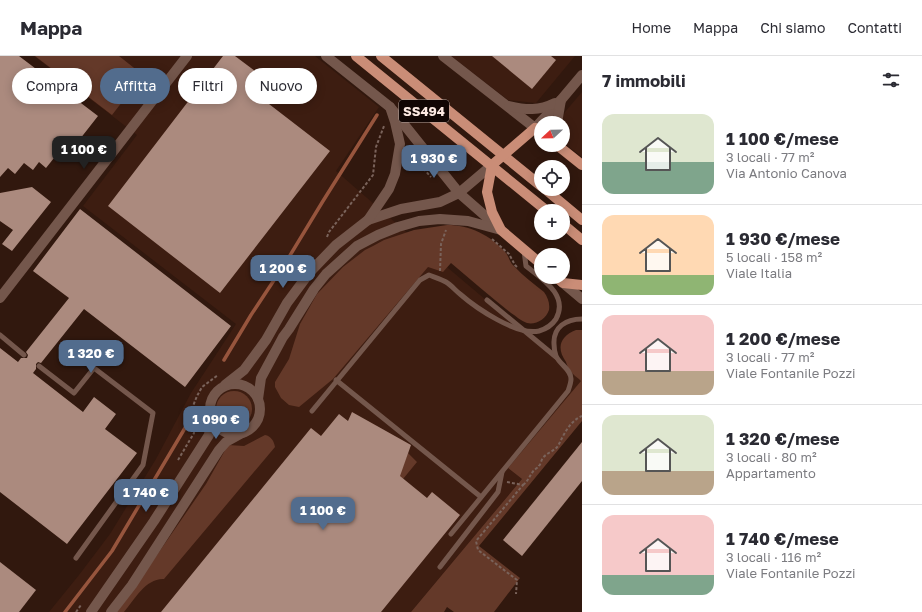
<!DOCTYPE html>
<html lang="it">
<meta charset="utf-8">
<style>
:root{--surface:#fff;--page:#f2f2f3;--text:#2b2b33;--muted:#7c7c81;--line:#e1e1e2;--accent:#526c8d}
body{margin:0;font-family:"Golos Text",sans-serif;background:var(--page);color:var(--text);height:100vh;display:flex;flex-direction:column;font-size:15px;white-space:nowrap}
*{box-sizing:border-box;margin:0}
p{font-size:13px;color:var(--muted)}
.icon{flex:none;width:22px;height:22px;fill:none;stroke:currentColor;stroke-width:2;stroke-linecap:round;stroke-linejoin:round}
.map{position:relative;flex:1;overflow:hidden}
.side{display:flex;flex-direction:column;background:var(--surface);width:340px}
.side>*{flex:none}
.guide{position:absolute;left:12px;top:12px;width:380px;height:36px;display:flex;gap:8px}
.needle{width:26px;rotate:248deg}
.fabs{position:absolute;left:534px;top:60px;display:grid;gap:8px}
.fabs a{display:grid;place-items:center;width:36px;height:36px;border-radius:50%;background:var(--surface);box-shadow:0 2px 10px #0003;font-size:20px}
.price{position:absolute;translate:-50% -34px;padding:0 9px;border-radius:8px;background:var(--accent);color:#fff;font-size:13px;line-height:26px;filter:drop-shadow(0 1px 2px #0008)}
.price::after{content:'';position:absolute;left:50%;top:24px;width:12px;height:9px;margin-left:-6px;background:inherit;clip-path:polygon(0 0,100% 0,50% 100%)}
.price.current{background:#222;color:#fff}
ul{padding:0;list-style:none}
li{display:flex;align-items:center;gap:12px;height:100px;padding:0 20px}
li+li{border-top:1px solid var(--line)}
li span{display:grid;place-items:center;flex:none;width:112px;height:80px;border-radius:12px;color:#555}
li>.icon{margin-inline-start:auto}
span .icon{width:48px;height:48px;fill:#fffc;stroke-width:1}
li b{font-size:17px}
h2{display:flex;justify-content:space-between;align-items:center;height:48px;padding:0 20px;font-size:17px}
.tag{padding:0 14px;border-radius:18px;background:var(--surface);box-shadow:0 2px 10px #0003;font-size:14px;line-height:36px}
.tag.current{background:var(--accent);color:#fff}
header{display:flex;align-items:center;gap:24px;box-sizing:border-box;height:56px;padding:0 20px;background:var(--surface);border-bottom:1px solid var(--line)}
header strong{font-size:19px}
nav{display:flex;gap:22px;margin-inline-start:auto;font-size:14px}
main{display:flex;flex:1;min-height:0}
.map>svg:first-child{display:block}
.built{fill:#3d1d11}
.green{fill:#643929}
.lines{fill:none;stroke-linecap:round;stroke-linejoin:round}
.stream{stroke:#97553d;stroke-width:3.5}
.building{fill:#ab8a7e}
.path{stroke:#7a635b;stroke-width:2;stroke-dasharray:3 2;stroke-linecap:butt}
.service{stroke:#74574c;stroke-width:5}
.minor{stroke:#74574c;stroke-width:10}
.primary{stroke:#ca8d77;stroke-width:10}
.labels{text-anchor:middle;stroke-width:4;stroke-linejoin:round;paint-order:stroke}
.shield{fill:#110604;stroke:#b6a6a0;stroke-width:1}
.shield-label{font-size:13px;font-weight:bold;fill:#fdeae3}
</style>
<header>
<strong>Mappa</strong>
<nav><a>Home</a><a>Mappa</a><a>Chi siamo</a><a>Contatti</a></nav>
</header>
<main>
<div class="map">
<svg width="582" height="556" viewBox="0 0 582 556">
<rect width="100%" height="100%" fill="#31180e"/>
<g class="built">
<polygon points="34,0 315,0 379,51 336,115 435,201 582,325 508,412 522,423 411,556 49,556 79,519 110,478 156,403 191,337 236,268 83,150 137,79"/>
<polygon points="451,0 575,0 536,47 508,44"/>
<polygon points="582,36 582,101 564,87 563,83 563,67 560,67 565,56"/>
</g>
<g class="green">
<polygon points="35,0 119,0 143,19 112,59"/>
<path d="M447,169C469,169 491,179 506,197C509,201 510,207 514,210C523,220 534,228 544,236C548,242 550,247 549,254C546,263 536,269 527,267C521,265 516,260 511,257C491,241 471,224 451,207L443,216L428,211L333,323L299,351L289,349L281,342L275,331V326L289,303L300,268L317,238L343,211L365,194L373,190L384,184L414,174Z"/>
<path d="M576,274H582V365L479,490L520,522L494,556H454L447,551L444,556H411L522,423L508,412L581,325C578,322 572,318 570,314C568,312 567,309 566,306C556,292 560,280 576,274Z"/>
<circle cx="234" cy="353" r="18"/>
<path d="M265,379C271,380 274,385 275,391L164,523C146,522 135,543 124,556H116L139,525L206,428L228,389L244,390Z"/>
<polygon points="408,397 417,406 403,423 397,418 403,410"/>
</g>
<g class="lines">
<g class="stream">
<polyline points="224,304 251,259 286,206 323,145 377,59"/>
<polyline points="65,556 112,495 185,372"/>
</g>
</g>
<g class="building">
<polygon points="0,0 19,0 98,60 69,97 62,92 46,112 39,106 33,114 24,107 15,118 8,112 0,121"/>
<polygon points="223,0 235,0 280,34 269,48 330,95 220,237 108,150"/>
<polygon points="492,0 551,0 556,4 532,33"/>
<polygon points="32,131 51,146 12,195 2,188 13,174 0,165 0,137"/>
<polygon points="80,153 231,270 185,331 84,253 41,307 38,306 36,308 36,313 33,317 83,356 94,341 116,358 105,373 137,397 67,488 0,436 0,292 18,306 21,302 27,302 28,299 26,296 69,242 33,215"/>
<polygon points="352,356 411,389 400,420 427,442 432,436 460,459 381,556 161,556 311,372 321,380 339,358 348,365"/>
<polygon points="582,386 582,425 522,500 503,484"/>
<polygon points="0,506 36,534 19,556 0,556"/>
</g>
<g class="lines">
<g class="path">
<polyline points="417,105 431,121"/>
<polyline points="327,181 329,176 373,119 376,91 384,70"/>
<polyline points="492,183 509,198 515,209 518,212"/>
<polyline points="440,215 441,188 446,174"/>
<polyline points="178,404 194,377 193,350 197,340 202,331 218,319"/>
<polyline points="507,426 523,429 476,485 478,494 517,524 516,538"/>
<path d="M523,429C529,424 530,419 534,414C534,414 539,411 539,410C541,408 541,404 543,402C547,396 556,395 559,388C564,378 570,365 582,360"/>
<polyline points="76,556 81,549"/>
</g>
<g class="service">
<polyline points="487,244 556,301"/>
<polyline points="0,279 24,299"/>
<polyline points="39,310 74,337 94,312 153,357 143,409 76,502"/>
<polyline points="336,324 481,441"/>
<path d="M312,355L420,224L429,219C434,221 441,223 446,226C451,229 455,234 460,238C476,252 517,280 539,275C546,273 552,269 556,263C569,239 542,223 526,210L524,195"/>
<path d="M451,478L568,335C569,332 571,327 571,323C571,313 560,309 556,300C555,297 554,292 554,288C553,271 566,263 582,263"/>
<polyline points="440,511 498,436 502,416"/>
</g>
<g class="minor">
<polyline points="326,0 390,51 459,137 499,172"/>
<polyline points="443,0 535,72 561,44 582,19"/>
<path d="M509,50C526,54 539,55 555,47"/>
<polyline points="557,67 561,44"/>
<polyline points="368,164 401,153 440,146 459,137 492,109"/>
<polyline points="563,227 582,243"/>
<polyline points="0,242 187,0"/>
<circle cx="235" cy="353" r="25"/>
<polyline points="225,329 244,314 266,284 287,247 310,216 336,189 368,164 389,133 395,118 400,88 395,66 390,51"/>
<polyline points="258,343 261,322 283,281 289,273 314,233 326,218 357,190 378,179 398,171 419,165 440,163 468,165 501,174"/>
<polyline points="91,556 154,465 209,379 211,361"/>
<polyline points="111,556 132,529 219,394 226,386 244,376"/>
</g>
<g class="primary">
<polyline points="356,0 547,155"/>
<polyline points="381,0 541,130"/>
<polyline points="541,77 535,72 492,109 487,136 492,156 501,174 541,208"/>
<polyline points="557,89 582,109"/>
<polyline points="545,133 582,164"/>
<polyline points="563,168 582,184"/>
<polyline points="556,221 563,227 582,229"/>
</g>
</g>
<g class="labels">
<rect class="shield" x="399" y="44" width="50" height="22" rx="3"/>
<g class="shield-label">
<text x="424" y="60">SS494</text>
</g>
</g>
</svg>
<div class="fabs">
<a><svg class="needle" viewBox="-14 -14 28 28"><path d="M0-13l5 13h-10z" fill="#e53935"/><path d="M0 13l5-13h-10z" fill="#7c7c81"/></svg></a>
<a><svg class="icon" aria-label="locate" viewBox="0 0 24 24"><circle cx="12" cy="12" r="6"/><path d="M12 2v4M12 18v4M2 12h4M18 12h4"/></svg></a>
<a>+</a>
<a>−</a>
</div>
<b class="price current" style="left:84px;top:114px">1 100 €</b>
<b class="price" style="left:434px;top:123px">1 930 €</b>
<b class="price" style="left:283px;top:233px">1 200 €</b>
<b class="price" style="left:91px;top:318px">1 320 €</b>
<b class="price" style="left:216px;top:384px">1 090 €</b>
<b class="price" style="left:146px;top:457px">1 740 €</b>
<b class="price" style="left:323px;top:475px">1 100 €</b>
<div class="guide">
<a class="tag">Compra</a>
<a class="tag current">Affitta</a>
<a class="tag">Filtri</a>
<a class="tag">Nuovo</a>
</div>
</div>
<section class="side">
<h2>7 immobili<svg class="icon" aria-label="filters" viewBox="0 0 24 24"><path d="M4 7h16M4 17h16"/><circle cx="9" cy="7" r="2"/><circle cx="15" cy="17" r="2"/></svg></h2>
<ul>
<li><span style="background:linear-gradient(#dfe7d0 60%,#7fa58c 0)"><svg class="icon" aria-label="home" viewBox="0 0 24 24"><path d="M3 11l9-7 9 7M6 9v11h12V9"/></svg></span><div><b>1 100 €/mese</b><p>3 locali · 77 m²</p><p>Via Antonio Canova</p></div></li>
<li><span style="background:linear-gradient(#ffd9b3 75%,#8fb573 0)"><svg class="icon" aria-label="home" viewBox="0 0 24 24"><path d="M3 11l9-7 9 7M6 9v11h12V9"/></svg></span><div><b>1 930 €/mese</b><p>5 locali · 158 m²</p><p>Viale Italia</p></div></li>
<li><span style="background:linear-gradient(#f6c9c9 70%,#b9a48a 0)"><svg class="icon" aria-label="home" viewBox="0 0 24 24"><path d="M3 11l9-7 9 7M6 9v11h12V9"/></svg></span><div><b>1 200 €/mese</b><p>3 locali · 77 m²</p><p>Viale Fontanile Pozzi</p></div></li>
<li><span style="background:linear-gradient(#dfe7d0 70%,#b9a48a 0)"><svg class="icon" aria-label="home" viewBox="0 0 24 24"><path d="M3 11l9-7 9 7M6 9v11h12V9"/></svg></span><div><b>1 320 €/mese</b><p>3 locali · 80 m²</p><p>Appartamento</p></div></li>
<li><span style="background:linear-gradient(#f6c9c9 75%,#7fa58c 0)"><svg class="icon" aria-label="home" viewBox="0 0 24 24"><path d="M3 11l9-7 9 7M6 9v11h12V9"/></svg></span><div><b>1 740 €/mese</b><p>3 locali · 116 m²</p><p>Viale Fontanile Pozzi</p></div></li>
</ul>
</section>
</main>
